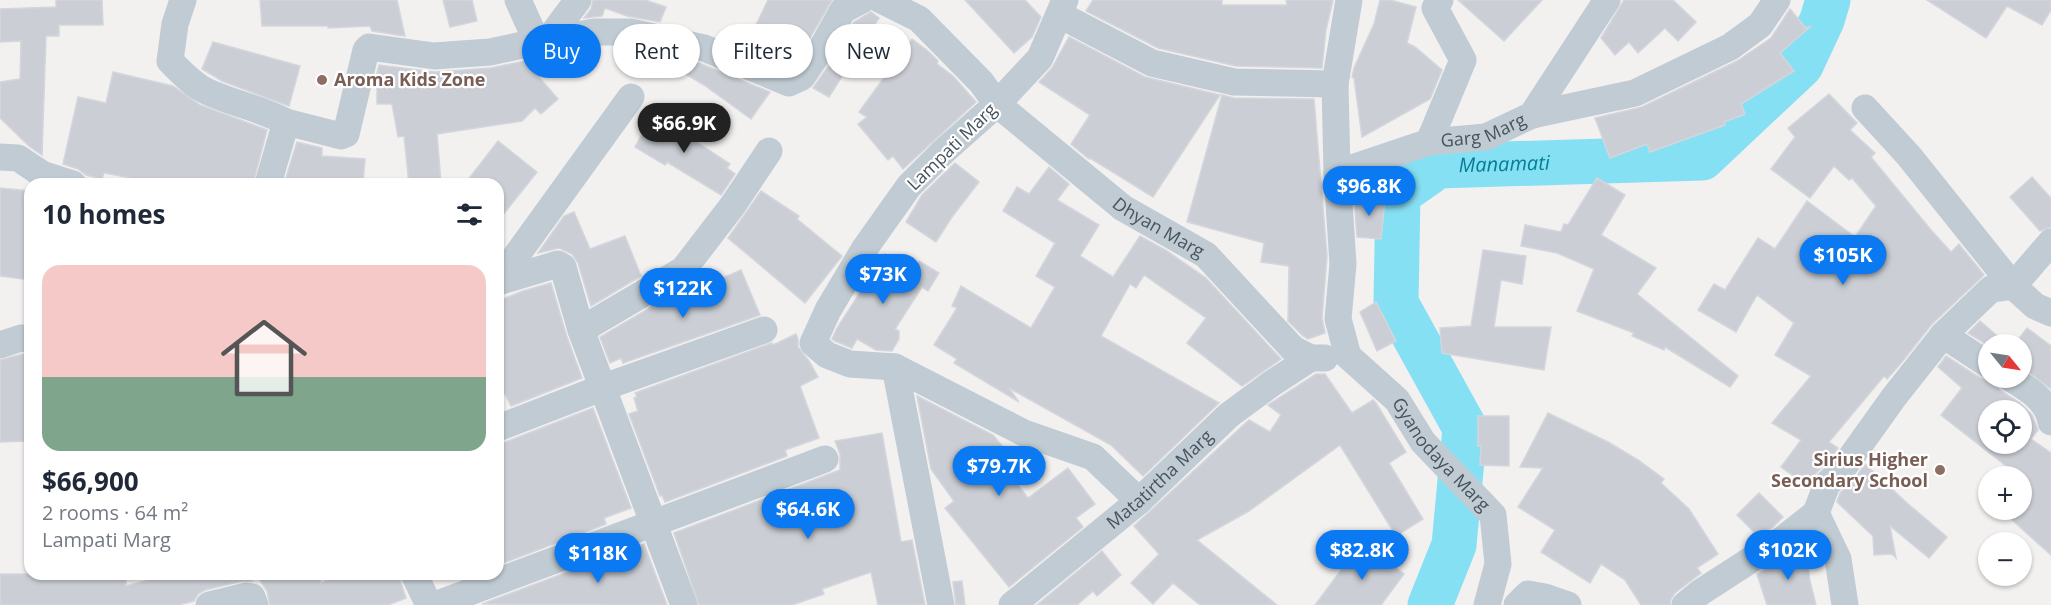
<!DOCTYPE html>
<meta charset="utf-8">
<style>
:root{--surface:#fff;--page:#f6f6f7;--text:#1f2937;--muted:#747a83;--line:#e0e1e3;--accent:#0b79f1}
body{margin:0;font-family:"Open Sans",sans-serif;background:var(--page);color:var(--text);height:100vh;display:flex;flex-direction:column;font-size:22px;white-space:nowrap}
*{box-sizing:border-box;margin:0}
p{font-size:20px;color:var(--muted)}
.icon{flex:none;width:33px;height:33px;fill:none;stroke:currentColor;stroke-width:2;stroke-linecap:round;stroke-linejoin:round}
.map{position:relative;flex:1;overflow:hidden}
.sheet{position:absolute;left:24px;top:178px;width:480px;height:402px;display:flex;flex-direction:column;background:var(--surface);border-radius:18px;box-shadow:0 2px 4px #0004}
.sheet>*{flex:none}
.guide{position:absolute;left:522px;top:24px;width:570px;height:54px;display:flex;gap:12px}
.needle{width:39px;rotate:120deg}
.fabs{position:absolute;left:1978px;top:334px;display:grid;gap:12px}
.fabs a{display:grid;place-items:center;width:54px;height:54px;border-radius:50%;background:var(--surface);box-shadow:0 2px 4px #0004;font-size:30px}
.price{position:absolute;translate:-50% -51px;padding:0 14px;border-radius:21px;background:var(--accent);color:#fff;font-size:20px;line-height:39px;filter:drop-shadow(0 2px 3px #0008)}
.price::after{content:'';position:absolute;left:50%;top:36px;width:18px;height:14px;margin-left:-9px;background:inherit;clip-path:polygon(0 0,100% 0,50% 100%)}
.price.active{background:#222;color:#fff}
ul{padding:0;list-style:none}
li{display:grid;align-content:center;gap:12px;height:318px;padding:0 18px}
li+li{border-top:2px solid var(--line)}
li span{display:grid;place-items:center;height:186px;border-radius:18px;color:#555}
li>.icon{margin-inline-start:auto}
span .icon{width:108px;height:108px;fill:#fffc;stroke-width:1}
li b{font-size:26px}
h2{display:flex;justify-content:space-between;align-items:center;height:72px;padding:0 18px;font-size:26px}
.tag{padding:0 21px;border-radius:27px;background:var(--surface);box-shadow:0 2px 4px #0004;font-size:21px;line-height:54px}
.tag.active{background:var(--accent);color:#fff}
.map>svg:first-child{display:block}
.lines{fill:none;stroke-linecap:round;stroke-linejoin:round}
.river{stroke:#86e0f3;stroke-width:45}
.building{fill:#cbcfd5;stroke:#d3d6dc;stroke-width:1.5;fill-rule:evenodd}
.minor{stroke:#c0cbd3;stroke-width:27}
.education-dot{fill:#8d6e63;stroke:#fff;stroke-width:2}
.labels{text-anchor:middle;stroke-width:4.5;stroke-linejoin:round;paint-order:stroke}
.education-label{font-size:18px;font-weight:bold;fill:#785e54;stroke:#fff;text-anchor:start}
.street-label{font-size:18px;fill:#46545f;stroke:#fff}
.water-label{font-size:20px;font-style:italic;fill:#047d96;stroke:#fff}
</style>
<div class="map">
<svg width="2051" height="605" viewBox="0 0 2051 605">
<rect width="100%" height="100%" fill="#f3f0f0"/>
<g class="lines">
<path class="river" id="s1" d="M1430,605L1454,545L1465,428L1396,303L1398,194L1438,166L1702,158L1801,65L1822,20L1828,0"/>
</g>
<g class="building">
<polygon points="56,0 102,0 103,25 59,25 59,36 46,36 42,155 29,146 0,118 0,82 20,79 21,41 0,42 0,9 56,7"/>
<polygon points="260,0 397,0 405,36 372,31 370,26 328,28 328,26 262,26"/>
<polygon points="443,0 472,0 477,21 450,27"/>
<polygon points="593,0 645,0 666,7 660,22 627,16 605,8 602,16 584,18 591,9"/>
<polygon points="768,0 832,0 810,38 789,66 745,48"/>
<polygon points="965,0 1025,0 1041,17 1032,37 1014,53"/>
<polygon points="1093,0 1222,0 1222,5 1287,5 1286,0 1333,0 1326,30 1322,68 1236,66 1158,48 1086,11"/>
<polygon points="1380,0 1390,0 1416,7 1407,43 1415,47 1442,70 1430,99 1362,137 1354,78 1352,77 1354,68 1374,24"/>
<polygon points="1458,0 1542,0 1504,41"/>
<polygon points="1624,0 1673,0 1696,22 1678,41 1665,28 1638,53 1629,42 1615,55 1601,38"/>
<polygon points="1927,0 2051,0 2051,10 2042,25 2007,6 1986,38"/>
<polygon points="1790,9 1806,28 1811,26 1780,53 1794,71 1741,104 1745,114 1724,122 1725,125 1650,152 1647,144 1610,158 1595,118 1642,107 1737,61 1771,38"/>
<polygon points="871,12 879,18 829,97 813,88 836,55 854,22"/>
<polygon points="1069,37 1145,77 1220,95 1153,197 1090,158 1089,159 1071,144 1090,115 1039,82 1052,68"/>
<polygon points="912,39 928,51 938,61 937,64 953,76 976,102 903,169 893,156 888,160 858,124 867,117 859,112"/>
<polygon points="213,42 300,66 289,106 222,81 202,69"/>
<polygon points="685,60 699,63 770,92 751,119 704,85 679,70"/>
<polygon points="525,61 558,99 541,114 535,108 522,121 437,134 441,183 409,184 404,136 398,137 392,104 377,104 377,73 379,65 435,72 491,68"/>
<polygon points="113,72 173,86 200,105 267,130 253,184 147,184 148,181 104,173 102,179 86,175 78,169 63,164 78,97 106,103"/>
<polygon points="1829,94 1857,123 1850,130 1875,153 1871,157 1931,230 1951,252 1959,244 1984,275 1932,324 1902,362 1887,379 1884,376 1829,442 1838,448 1829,461 1816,473 1809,487 1781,467 1801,440 1772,423 1811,376 1775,355 1794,323 1757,295 1736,332 1698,310 1714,284 1725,290 1758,238 1775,249 1807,201 1855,237 1876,206 1852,178 1849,180 1834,166 1810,198 1771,169 1795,137 1788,128"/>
<polygon points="1222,95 1234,98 1314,99 1327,256 1322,318 1325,333 1308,339 1303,336 1288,321 1289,266 1261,262 1264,243 1187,222"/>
<polygon points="654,113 685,131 684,134 730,164 727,168 735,174 721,195 667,162 665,165 635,147"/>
<polygon points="498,141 537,172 498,221 498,184 468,184 471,180 467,181"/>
<polygon points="297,142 322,148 322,156 365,159 363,184 284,184"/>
<polygon points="955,163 979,182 952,217 936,242 906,222 922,195"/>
<polygon points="1049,167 1069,184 1057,200 1099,225 1080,256 1113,277 1140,236 1167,251 1206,278 1281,359 1242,386 1187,343 1206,318 1144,275 1136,288 1130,284 1101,336 1219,403 1143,476 1111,445 1009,388 1019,402 954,363 957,359 934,345 957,308 952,306 961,286 1031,328 1055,287 1036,276 1055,243 1003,211 1017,187 1029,194"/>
<polygon points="2032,177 2051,198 2051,227 2040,231 2010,197"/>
<polygon points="1597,178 1625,195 1601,235 1656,268 1637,294 1738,376 1730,387 1665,347 1664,350 1632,336 1634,333 1577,311 1594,269 1557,253 1521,246 1525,225 1561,232 1564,224 1568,225"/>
<polygon points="0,188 30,191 30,280 0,276"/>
<polygon points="761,191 799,216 797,219 842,256 805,303 728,238"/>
<polygon points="1354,196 1385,199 1381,239 1357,237"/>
<polygon points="574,212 590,249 625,236 641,276 591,306 578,263 572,254 559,248 538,253 564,216"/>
<polygon points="1483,250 1526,256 1522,284 1501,280 1494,327 1551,327 1544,370 1442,353 1440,328 1471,326"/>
<polygon points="885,254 913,272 919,261 939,273 928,291 922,287 895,329 899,331 899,339 892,351 876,350 857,339 852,348 835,341 832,339 837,328"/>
<polygon points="741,270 760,315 623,363 621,358 610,363 600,337 653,306 654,308"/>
<polygon points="551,283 566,334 582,378 511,406 505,394 498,397 498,301 523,291"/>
<polygon points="1376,302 1396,341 1377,351 1360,312"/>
<polygon points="1980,321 2008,345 1989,346 1968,333"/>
<polygon points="2027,328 2051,346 2051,389 2022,367 2022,345 2014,345"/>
<polygon points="796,334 798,339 798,347 809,361 818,377 800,386 819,438 785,450 787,456 665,502 662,495 660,496 629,414 638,411 634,398 637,397 635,393 772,343 773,345"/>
<polygon points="23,354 30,354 30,441 0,442 0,360"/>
<path d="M1946,356L1980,378L1988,381L1995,379L1997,386L2001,391L2020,403L2032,415L2038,430L2031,439L2051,453V555L2001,510H2022V477H2013L2015,473L1941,415L1962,388L1938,367ZM1989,411H2022V444H1989Z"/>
<polygon points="1316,374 1325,374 1352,413 1373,400 1376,403 1406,452 1389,463 1423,519 1396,536 1340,445 1249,511 1197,540 1277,605 1200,605 1173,583 1153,604 1131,583 1159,554 1134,526 1249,420 1270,432 1281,415 1268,405"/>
<polygon points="917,396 993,435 1004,448 995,456 1028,498 1068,468 1095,504 1076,518 1083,527 1009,587 945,508 954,501 931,469"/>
<polygon points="593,408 631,508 604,518 606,524 498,565 498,445"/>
<polygon points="1548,413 1608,442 1638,460 1664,479 1661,483 1689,509 1718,554 1697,568 1701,573 1675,593 1671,599 1670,605 1641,605 1625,580 1601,564 1590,583 1541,552 1555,530 1518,507 1543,468 1520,467"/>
<polygon points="1478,416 1509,416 1509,466 1480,465 1481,446 1478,446"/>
<polygon points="882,433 901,542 912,540 925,605 878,605 871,572 822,589 824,594 792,605 699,605 674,533 840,470 840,454 835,441"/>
<polygon points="1865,464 1907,503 1947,537 1929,558 1890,526 1896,558 1892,554 1874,555 1873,536 1837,502 1840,493 1854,480"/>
<polygon points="1759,493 1783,517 1773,527 1758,536 1737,515"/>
<polygon points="1362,542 1404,574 1381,605 1315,605"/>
<polygon points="644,544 667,605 482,604 624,551"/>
<polygon points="1806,550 1810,581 1816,605 1767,605 1757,574 1792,552"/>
<polygon points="1102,551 1121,575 1097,596 1093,591 1077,605 1037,605"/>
<polygon points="0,574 126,574 126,586 172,574 251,574 252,581 242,581 205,590 198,594 194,601 178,605 0,605"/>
<polygon points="256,574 318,574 321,583 340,574 398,574 406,598 388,605 270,605 267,591"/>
<polygon points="962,581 965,605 956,605 953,582"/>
</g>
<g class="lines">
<g class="minor">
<path d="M183,0L175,24L170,61C181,72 192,84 206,91C231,103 260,108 286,122"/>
<path id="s2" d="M881,0L919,19L981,82L997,104L1123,208L1206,255L1293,349L1311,358"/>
<polyline points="1065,0 1040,58 997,104 944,151 909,186 865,248 828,310 813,343 827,355 850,364 895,367 1024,433 1093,457 1139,501"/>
<path id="s3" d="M1349,0L1335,84L1337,173L1343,264L1338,319L1348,356L1397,400L1423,442L1493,515L1498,564L1487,605"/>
<polyline points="1060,15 1152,63 1234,82 1335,84"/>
<polyline points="548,40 578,0"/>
<polyline points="537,42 594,32 631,32 704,48 789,83 802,77 823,46 843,10 862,0"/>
<polyline points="1865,108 1909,156 2013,286 2035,306 2051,313"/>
<polyline points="1532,115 1635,93 1730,47 1760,25 1777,0"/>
<polyline points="1429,142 1463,60 1435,8 1440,0"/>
<polyline points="0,157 18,158 42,174 73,184"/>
<path id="s4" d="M1337,173L1429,142L1486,137L1532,115L1607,0"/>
<polyline points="268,184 286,122 341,136 346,134 366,50 369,47 434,56 490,52 537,42 518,0"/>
<polyline points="498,281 631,97"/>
<polyline points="498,282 558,264 563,267 581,330 684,605"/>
<polyline points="581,330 683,270 733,205 769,151"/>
<polyline points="1943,335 1989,365"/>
<polyline points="0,345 21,338 30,339"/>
<polyline points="895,367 941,605"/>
<path d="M2010,378C2028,389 2047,399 2051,422"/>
<polyline points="498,428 604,387 764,330"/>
<polyline points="1816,513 1827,484 1841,471 1894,397 1943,335 1991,289 2013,286 2051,242"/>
<polyline points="414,574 429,605"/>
<polyline points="209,605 246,596 252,597 255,605"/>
<polyline points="435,605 825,459"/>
<path id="s5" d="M1012,605L1139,501L1229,415L1271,384L1311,358H1325"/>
<polyline points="1517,605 1528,594 1545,597 1568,605"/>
<polyline points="1685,605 1701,592 1783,539 1816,513 1838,559 1845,605"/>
</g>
</g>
<g class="education-dot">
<circle cx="322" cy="80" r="6"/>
<circle cx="1940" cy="470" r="6"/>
</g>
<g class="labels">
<g class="education-label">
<text x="334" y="86">Aroma Kids Zone</text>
<text x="1928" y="466" text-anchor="end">Sirius Higher<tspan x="1928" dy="21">Secondary School</tspan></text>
</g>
<g class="street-label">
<text dy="6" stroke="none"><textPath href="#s4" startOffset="153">Garg Marg</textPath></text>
<text transform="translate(952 147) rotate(-44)" y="6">Lampati Marg</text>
<text dy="6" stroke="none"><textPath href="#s2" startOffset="362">Dhyan Marg</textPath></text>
<text dy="6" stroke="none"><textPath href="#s3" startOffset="495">Gyanodaya Marg</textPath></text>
<text dy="6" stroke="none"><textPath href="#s5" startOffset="194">Matatirtha Marg</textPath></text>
</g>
<g class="water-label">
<text dy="7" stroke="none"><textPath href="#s1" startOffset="549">Manamati</textPath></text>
</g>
</g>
</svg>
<div class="fabs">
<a><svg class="needle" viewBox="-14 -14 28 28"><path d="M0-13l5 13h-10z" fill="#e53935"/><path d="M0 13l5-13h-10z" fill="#747a83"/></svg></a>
<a><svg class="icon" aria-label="locate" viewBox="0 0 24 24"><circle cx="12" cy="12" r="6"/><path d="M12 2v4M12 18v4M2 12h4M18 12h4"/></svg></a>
<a>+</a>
<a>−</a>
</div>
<b class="price active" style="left:684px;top:154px">$66.9K</b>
<b class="price" style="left:1369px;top:217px">$96.8K</b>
<b class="price" style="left:1843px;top:286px">$105K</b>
<b class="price" style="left:883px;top:305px">$73K</b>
<b class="price" style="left:683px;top:319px">$122K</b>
<b class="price" style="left:999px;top:497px">$79.7K</b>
<b class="price" style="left:808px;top:540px">$64.6K</b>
<b class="price" style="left:1362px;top:581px">$82.8K</b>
<b class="price" style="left:1788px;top:581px">$102K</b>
<b class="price" style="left:598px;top:584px">$118K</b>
<div class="guide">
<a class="tag active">Buy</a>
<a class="tag">Rent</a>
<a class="tag">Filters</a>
<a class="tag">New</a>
</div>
<section class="sheet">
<h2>10 homes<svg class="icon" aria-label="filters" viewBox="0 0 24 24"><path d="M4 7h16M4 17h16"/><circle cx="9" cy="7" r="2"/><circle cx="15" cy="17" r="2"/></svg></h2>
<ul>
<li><span style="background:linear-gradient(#f6c9c9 60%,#7fa58c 0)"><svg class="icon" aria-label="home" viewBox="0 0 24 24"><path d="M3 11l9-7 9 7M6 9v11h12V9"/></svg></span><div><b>$66,900</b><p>2 rooms · 64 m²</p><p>Lampati Marg</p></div></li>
</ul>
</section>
</div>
